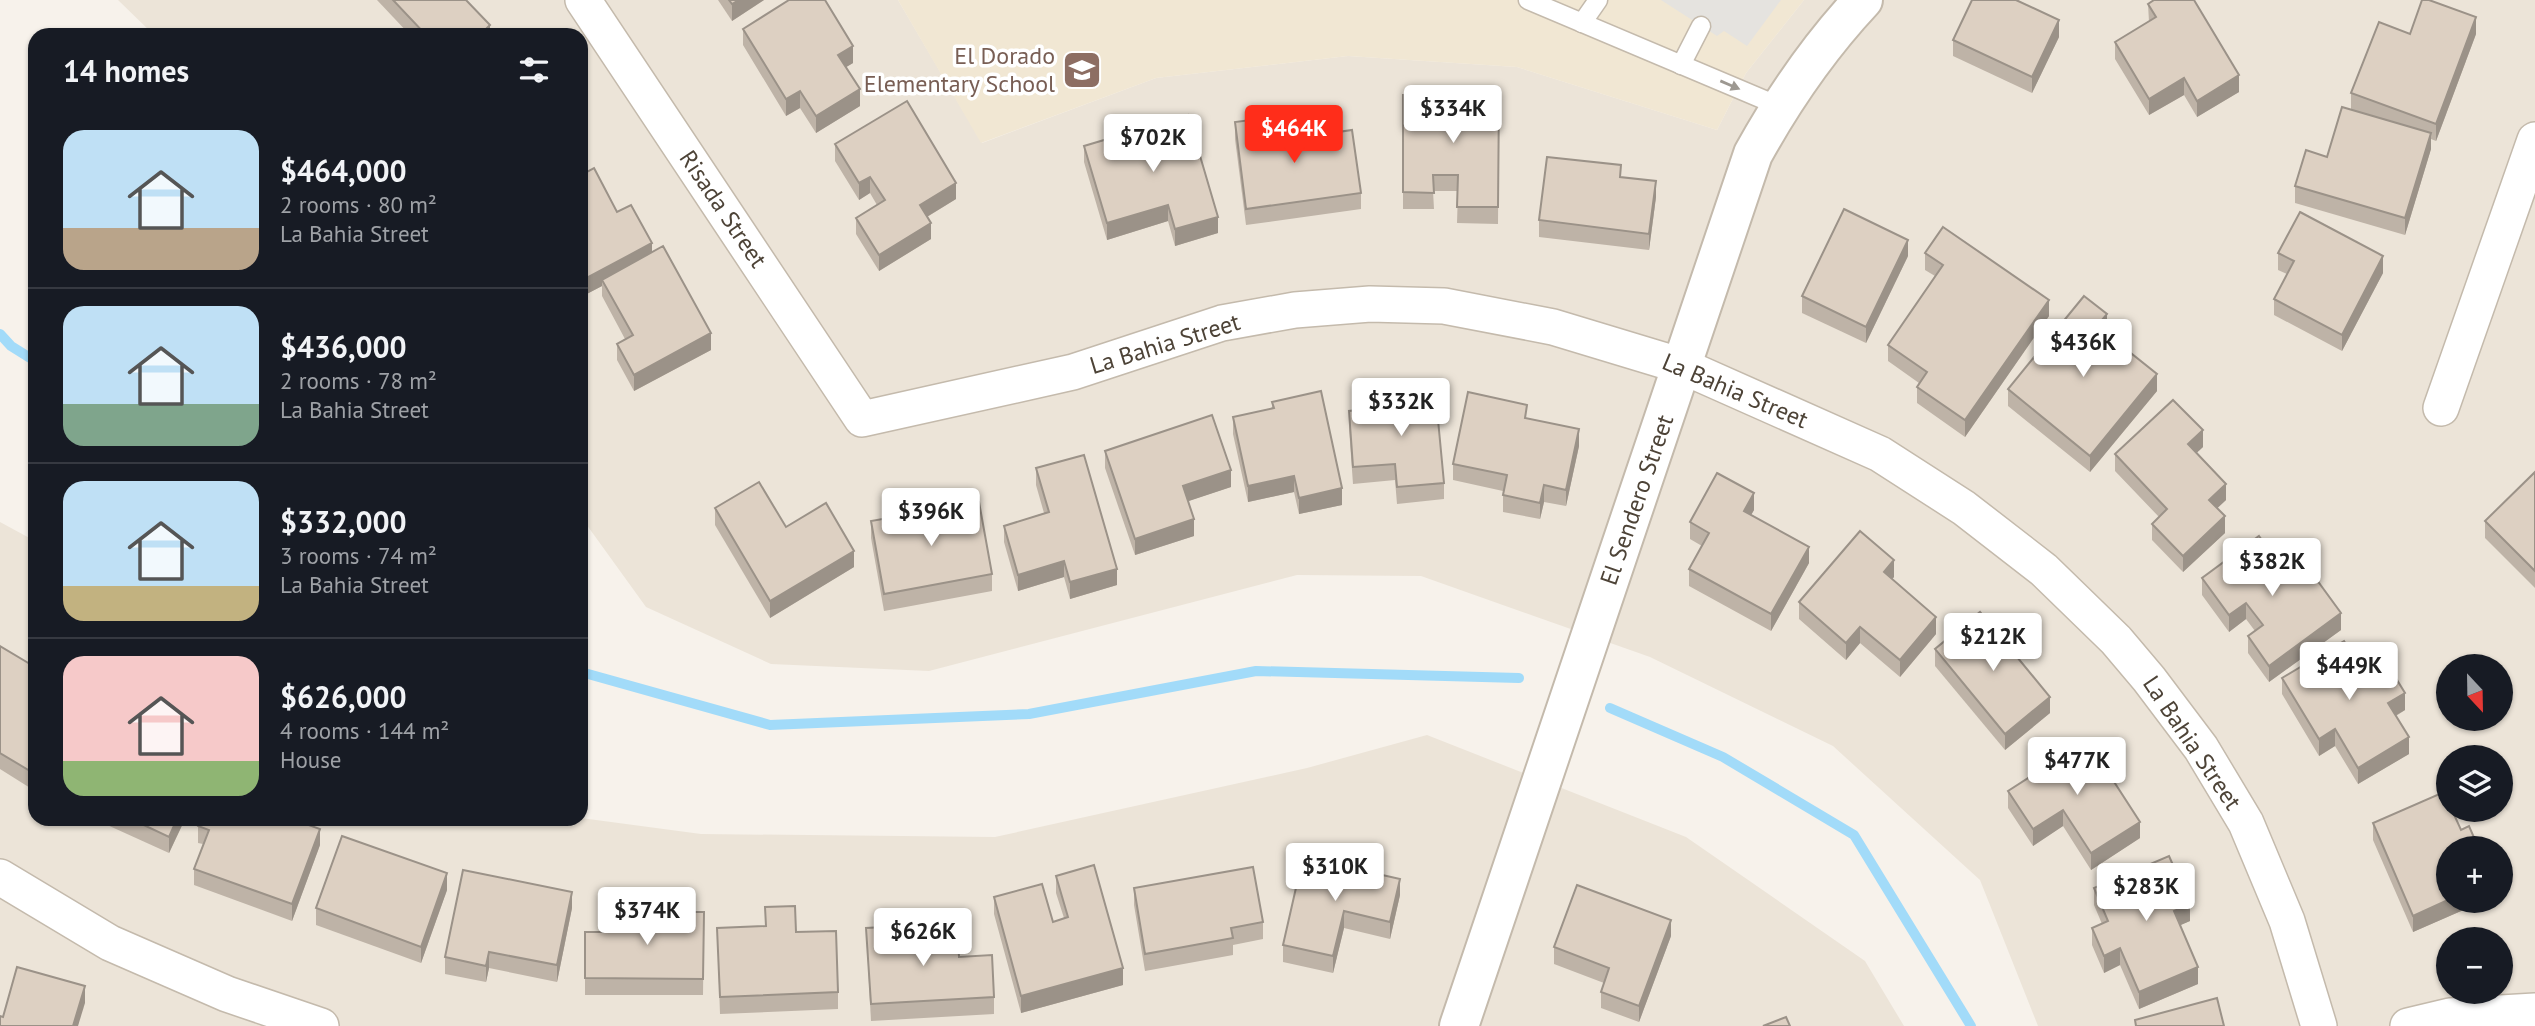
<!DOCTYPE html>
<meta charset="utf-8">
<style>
:root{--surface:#171b24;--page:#20242c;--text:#f1f3f6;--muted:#9ea1a6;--line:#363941;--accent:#ff2d1a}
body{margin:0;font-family:"PT Sans",sans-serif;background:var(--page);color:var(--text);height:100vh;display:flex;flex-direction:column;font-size:26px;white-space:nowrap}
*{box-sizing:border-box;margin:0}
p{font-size:23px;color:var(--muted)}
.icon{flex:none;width:38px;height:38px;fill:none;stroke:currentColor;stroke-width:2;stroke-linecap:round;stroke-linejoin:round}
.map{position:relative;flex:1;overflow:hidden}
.details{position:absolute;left:28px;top:28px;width:560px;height:798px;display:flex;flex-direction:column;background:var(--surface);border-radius:21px;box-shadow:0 2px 5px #0004}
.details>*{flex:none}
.needle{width:46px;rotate:158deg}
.buttons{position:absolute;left:2436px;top:654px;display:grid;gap:14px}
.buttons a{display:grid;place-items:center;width:77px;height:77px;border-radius:50%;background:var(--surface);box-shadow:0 2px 5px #0004;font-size:35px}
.price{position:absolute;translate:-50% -60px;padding:0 16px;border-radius:7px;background:#fff;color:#222;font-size:23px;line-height:46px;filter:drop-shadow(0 2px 4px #0008)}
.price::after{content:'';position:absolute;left:50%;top:42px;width:21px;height:16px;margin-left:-10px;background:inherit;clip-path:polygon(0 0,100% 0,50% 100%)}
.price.current{background:var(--accent);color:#fff}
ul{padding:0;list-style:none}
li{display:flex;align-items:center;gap:21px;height:175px;padding:0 35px}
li+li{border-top:2px solid var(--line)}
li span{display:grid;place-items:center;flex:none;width:196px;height:140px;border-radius:21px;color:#555}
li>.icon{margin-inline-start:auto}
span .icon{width:84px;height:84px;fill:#fffc;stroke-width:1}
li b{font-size:30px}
h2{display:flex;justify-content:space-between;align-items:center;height:84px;padding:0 35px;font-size:30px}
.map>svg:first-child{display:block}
.residential{fill:#ece4d8;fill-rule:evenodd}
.education{fill:#f1e7d3}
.parking{fill:#e5e3df}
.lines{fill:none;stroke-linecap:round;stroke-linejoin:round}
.stream{stroke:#a2dbf9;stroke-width:10}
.service-casing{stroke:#c4baac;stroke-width:21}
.minor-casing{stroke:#c4baac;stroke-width:38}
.tertiary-casing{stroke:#c4baac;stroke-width:42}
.service{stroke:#fff;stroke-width:18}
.minor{stroke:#fff;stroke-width:35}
.tertiary{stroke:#fff;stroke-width:38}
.wall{fill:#beb3a7}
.shaded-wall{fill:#9b9288}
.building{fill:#ddd0c2;stroke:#9b9288;stroke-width:2}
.oneway{fill:#9d9891}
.labels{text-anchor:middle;stroke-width:7;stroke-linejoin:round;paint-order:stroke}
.education-label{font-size:24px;fill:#785e54;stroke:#fff;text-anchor:end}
.street-label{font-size:24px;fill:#4d4337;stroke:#fff}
</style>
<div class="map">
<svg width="2535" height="1026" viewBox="0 0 2535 1026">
<rect width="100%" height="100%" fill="#f7f2eb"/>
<g class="residential">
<path d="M118,0H898L982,143L1156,78L1348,56L1517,67L1717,130L1746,73L1804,0H2535V1026H2038L1980,880L1833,746L1650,657L1421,576L1297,575L929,671L771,664L646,607L581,517V35H154ZM2448,667H2501V719H2448ZM2448,758H2501V810H2448ZM2448,849H2501V901H2448ZM2448,940H2501V992H2448Z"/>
<polygon points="0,522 35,541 35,819 581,818 701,834 995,837 1307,768 1427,735 1686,837 1865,961 1904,1026 0,1026"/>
</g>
<polygon class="education" points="898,0 1804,0 1746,73 1717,130 1517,67 1348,56 1156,78 981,143"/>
<polygon class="parking" points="1661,0 1781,0 1747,46 1724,31 1717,36"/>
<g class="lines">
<g class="stream">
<polyline points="0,334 11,346 35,361"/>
<polyline points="581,672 770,725 1029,714 1256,671 1519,678"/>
<polyline points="1610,708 1723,757 1854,835 1971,1026"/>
</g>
<g class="service-casing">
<g id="service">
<polyline points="1528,0 1779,106"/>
<polyline points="1582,23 1598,0"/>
<polyline points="1681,65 1701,26"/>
</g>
</g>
<g class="minor-casing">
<g id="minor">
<polyline points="583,0 862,419 1073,372 1222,323 1295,310 1370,304 1444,306 1553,327 1682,366 1880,454 1964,508 2044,570 2116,640 2149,679 2201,748 2246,823 2287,921 2319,1026"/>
<polyline points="2441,408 2535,140"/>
<polyline points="0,877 110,943 227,994 321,1026"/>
<polyline points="2408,1026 2450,1016 2535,1011"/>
</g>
</g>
<g class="tertiary-casing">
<path id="tertiary" d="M1459,1026L1753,154C1784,98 1819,47 1863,0"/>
</g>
<use href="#service" class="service"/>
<use href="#minor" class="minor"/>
<use href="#tertiary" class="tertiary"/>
</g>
<g class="wall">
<polygon points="377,0 466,0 490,35 410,35"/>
<polygon points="718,0 764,0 732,21"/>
<polygon points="2148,4 2239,92 2197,117 2184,95 2149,115 2115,59 2115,42 2149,22"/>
<polygon points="743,29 853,63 846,67 860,106 816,133 800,108 786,116 743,45"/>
<polygon points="2410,34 2476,34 2436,141 2431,139 2431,149 2405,235 2295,203 2295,186 2327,157 2351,109 2351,93"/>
<polygon points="2059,37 2032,93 1953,56 1953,40"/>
<polygon points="1403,95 1499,95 1498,224 1457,223 1458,191 1433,191 1434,209 1403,209"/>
<polygon points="1235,122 1284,140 1361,193 1361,209 1246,225 1235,139"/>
<polygon points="835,144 956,199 927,217 931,239 879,271 856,234 856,218 877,205 870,193 859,200 835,161"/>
<polygon points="1084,146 1218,233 1175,246 1168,221 1107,240 1084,162"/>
<polygon points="1621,177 1656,197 1649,250 1539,237 1539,220"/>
<polygon points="617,212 652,252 711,350 634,391 617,360 617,344 625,339 602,296 602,286 581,297"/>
<polygon points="1925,253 2049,316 1965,437 1917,403 1917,387 1919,383 1888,361 1888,345 1935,276 1925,270"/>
<polygon points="2278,253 2383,273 2342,351 2274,315 2274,299 2287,274 2278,270"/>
<polygon points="1908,256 1866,343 1802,313 1802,296"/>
<polygon points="2107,331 2105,333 2157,391 2090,472 2008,406 2008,389"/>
<polygon points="1398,392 1444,483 1444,499 1397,504 1395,480 1353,484 1349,428 1349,411 1398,406"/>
<polygon points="1272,402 1342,505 1299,514 1294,492 1248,502 1233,434 1233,417 1272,409"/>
<polygon points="1527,419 1579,446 1566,506 1544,502 1540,519 1503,512 1503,491 1453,480 1453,464"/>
<polygon points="2203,447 2196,453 2226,500 2217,508 2225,533 2183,572 2152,540 2152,524 2159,517 2115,471 2115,454"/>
<polygon points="1105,451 1231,487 1188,501 1194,536 1135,555 1105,468"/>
<polygon points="1036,468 1117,585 1070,599 1064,577 1018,591 1004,542 1004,526 1044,513 1036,485"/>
<polygon points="2535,472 2535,588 2485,538 2485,521"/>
<polygon points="715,508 786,527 854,567 770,618 715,525"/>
<polygon points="1754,510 1751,515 1809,563 1771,631 1689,586 1689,569 1702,546 1690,539 1690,522"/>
<polygon points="871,521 992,574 992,591 884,611 871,538"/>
<polygon points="2286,573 2341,630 2269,682 2248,653 2248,636 2255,631 2246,619 2229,632 2202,595 2202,578"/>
<polygon points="1894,577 1892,579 1936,634 1900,677 1860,643 1846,660 1799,619 1799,602"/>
<polygon points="0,646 35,667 35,791 0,769"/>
<polygon points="1935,649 2050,713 2005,750 1935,666"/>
<polygon points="2363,672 2405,710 2396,716 2409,754 2358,784 2335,746 2319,756 2282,694 2282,678"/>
<polygon points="2008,791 2140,838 2091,870 2063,826 2033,846 2008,808"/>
<polygon points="94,819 185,819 169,853"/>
<polygon points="2373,823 2461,830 2448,901 2484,901 2413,932 2373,840"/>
<polygon points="198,826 320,845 292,921 194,885 194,869 203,844 198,843"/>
<polygon points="1303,857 1400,895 1390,939 1344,928 1333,973 1283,962 1283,945"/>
<polygon points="1056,876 1123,985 1021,1013 994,914 994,897 1053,922 1064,918 1056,893"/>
<polygon points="1134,888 1263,922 1263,939 1233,945 1233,955 1145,971 1134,905"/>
<polygon points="2094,888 2190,921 2180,925 2198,984 2139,1009 2120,965 2104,973 2092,945 2092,928 2102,924 2094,905"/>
<polygon points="447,890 421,963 316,925 316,908"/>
<polygon points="765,907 796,932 838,992 838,1009 720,1014 717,928 765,926"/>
<polygon points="572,908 557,982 489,968 486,982 445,974 445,957"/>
<polygon points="704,912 703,995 585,995 585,932 607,932"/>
<polygon points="866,928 923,940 959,957 994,997 994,1014 871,1021"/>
<polygon points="1671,936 1639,1022 1601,1008 1601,992 1604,983 1554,964 1554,947"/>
</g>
<g class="shaded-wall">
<polygon points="739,0 764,0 732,21 732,4"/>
<polygon points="2476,17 2476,34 2436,141 2436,124"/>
<polygon points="2059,20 2059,37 2032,93 2032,77"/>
<polygon points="490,25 490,35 480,35"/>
<polygon points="853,46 853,63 838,72 838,55"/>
<polygon points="2239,75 2239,92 2197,117 2197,101"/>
<polygon points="2184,78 2184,95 2149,115 2149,99"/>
<polygon points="860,89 860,106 816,133 816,116"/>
<polygon points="800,91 800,108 786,116 786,99"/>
<polygon points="2431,133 2431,149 2405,235 2405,218"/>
<polygon points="870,177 870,193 859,200 859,183"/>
<polygon points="1656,181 1656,197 1649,250 1649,234"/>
<polygon points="956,183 956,199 920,221 920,205"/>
<polygon points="1168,205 1168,221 1107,240 1107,223"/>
<polygon points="1218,217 1218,233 1175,246 1175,229"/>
<polygon points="931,223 931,239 879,271 879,255"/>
<polygon points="1908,240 1908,256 1866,343 1866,327"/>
<polygon points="652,243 652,259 602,280 602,286 581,297 581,281"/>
<polygon points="2383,256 2383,273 2342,351 2342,335"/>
<polygon points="2049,300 2049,316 1965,437 1965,420"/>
<polygon points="2107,314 2107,331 2097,343 2097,326"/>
<polygon points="711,333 711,350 634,391 634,375"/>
<polygon points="2157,374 2157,391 2090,472 2090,456"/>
<polygon points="1579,429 1579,446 1566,506 1566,490"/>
<polygon points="2203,430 2203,447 2188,461 2188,444"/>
<polygon points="1231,470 1231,487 1183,503 1183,486"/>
<polygon points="1294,476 1294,492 1248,502 1248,486"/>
<polygon points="2226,484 2226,500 2209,516 2209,500"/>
<polygon points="1544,485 1544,502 1540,519 1540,503"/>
<polygon points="1342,488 1342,505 1299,514 1299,498"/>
<polygon points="1754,493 1754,510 1744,527 1744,511"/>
<polygon points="2225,516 2225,533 2183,572 2183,556"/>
<polygon points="1194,519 1194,536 1135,555 1135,539"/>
<polygon points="1809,547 1809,563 1771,631 1771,614"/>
<polygon points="854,551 854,567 770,618 770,601"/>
<polygon points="1894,560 1894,577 1884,589 1884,572"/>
<polygon points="1064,561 1064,577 1018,591 1018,575"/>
<polygon points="1117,569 1117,585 1070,599 1070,582"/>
<polygon points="2246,603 2246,619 2229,632 2229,615"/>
<polygon points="2341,613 2341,630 2269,682 2269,666"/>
<polygon points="1936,617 1936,634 1900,677 1900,660"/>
<polygon points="1860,627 1860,643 1846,660 1846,643"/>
<polygon points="2405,693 2405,710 2388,720 2388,703"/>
<polygon points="2050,697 2050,713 2005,750 2005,734"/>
<polygon points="2335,729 2335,746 2319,756 2319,739"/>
<polygon points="2409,737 2409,754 2358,784 2358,768"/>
<polygon points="2063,810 2063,826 2033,846 2033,829"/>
<polygon points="177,819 185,819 169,853 169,837"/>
<polygon points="2140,822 2140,838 2091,870 2091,853"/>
<polygon points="320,829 320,845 292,921 292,904"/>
<polygon points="447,873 447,890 421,963 421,947"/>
<polygon points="1400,879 1400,895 1390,939 1390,922"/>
<polygon points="572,892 572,908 557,982 557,965"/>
<polygon points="2448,900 2448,901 2484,901 2413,932 2413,916"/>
<polygon points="2190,904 2190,921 2174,928 2174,911"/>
<polygon points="1344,911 1344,928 1333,973 1333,956"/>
<polygon points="1671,920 1671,936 1639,1022 1639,1006"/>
<polygon points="2120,948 2120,965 2104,973 2104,956"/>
<polygon points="489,952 489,968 486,982 486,966"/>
<polygon points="2198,967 2198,984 2139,1009 2139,992"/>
<polygon points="1123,968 1123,985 1021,1013 1021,996"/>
<polygon points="85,986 85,1003 78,1026 73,1026"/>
</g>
<g class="building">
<polygon points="393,0 466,0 490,25 480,35 426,35"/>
<polygon points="729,0 739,0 732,4"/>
<polygon points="789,0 825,0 853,46 838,55 860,89 816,116 800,91 786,99 743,29"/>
<polygon points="1972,0 2016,0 2059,20 2032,77 1953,40"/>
<polygon points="2154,0 2194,0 2239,75 2197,101 2184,78 2149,99 2115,42 2156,17 2148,4"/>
<polygon points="2422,0 2429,0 2476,17 2436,124 2351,93 2379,22 2410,34"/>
<polygon points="1403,95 1499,95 1498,207 1457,207 1458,175 1433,175 1434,193 1403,192"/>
<polygon points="907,101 956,183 920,205 931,223 879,255 856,218 885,200 870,177 859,183 835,144"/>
<polygon points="2342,107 2431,133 2405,218 2295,186 2306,150 2327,157"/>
<polygon points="1188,115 1218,217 1175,229 1168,205 1107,223 1084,146"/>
<polygon points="1281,116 1284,140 1352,130 1361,193 1246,209 1235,122"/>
<polygon points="1547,157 1621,165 1620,177 1656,181 1649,234 1539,220"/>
<polygon points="594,168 617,212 631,205 652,243 581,281 581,175"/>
<polygon points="1844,209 1908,240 1866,327 1802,296"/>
<polygon points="2300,212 2383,256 2342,335 2274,299 2294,261 2278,253"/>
<polygon points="1943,227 2049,300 1965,420 1917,387 1927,372 1888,345 1943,265 1925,253"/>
<polygon points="663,246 711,333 634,375 617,344 633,335 602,280"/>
<polygon points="2084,296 2107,314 2097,326 2157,374 2090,456 2008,389"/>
<polygon points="1435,388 1444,483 1397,487 1395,464 1353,467 1349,411 1400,406 1398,392"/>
<polygon points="1321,391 1342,488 1299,498 1294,476 1248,486 1233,417 1274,408 1272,402"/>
<polygon points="1468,392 1527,405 1525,418 1579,429 1566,490 1544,485 1540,503 1503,495 1507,475 1453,464"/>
<polygon points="2173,400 2203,430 2188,444 2226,484 2209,500 2225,516 2183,556 2152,524 2167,509 2115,454"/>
<polygon points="1212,415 1231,470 1183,486 1194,519 1135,539 1105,451"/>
<polygon points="1084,455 1117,569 1070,582 1064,561 1018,575 1004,526 1049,512 1036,468"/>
<polygon points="2535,472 2535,571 2485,521"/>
<polygon points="1717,473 1754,493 1744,511 1809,547 1771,614 1689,569 1709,533 1690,522"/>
<polygon points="759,482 786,527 826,503 854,551 770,601 715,508"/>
<polygon points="979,502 992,574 884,594 871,521"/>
<polygon points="1860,531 1894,560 1884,572 1936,617 1900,660 1860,627 1846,643 1799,602"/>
<polygon points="2259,536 2286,573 2303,561 2341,613 2269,666 2248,636 2263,625 2246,603 2229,615 2202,578"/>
<polygon points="1980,612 2050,697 2005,734 1935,649"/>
<polygon points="2344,641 2363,672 2384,659 2405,693 2388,703 2409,737 2358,768 2335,729 2319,739 2282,678"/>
<polygon points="0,646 35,667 35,774 0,753"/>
<polygon points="2087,740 2140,822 2091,853 2063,810 2033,829 2008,791"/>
<polygon points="2444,792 2448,801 2448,810 2452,810 2461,830 2469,826 2479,849 2448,849 2448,900 2413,916 2373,823"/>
<polygon points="131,819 177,819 169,837"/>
<polygon points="200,819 292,819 320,829 292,904 194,869 209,830 198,826"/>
<polygon points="342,836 447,873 421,947 316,908"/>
<polygon points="2169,856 2190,904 2174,911 2198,967 2139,992 2120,948 2104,956 2092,928 2108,921 2094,888"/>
<polygon points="1303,857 1400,879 1390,922 1344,911 1333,956 1283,945"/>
<polygon points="1094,865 1123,968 1021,996 994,897 1042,884 1053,922 1068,917 1056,876"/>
<polygon points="1253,867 1263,922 1231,928 1233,938 1145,954 1134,888"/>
<polygon points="463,870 572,892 557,965 489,952 486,966 445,957"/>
<polygon points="1577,885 1671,920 1639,1006 1601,992 1609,968 1554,947"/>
<polygon points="795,906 796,932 836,931 838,992 720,997 717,928 766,926 765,907"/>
<polygon points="607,912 704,912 703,979 585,978 585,932 607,932"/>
<polygon points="923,925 923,940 958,938 959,957 992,955 994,997 871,1004 866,928"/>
<polygon points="17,967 85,986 73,1026 0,1026 0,1016 3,1017"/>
<polygon points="2217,998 2224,1026 2136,1026 2135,1020"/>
<polygon points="1786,1017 1790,1026 1763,1026"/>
</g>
<defs><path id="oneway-solid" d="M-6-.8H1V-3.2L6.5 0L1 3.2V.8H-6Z" transform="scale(1.75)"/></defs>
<use class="oneway" href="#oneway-solid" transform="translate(1730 85) rotate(23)"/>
<defs>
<g id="school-square" transform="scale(2.0125)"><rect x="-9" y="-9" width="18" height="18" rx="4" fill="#8d6e63" stroke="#fff"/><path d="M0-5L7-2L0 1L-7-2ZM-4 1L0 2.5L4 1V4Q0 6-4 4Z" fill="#fff"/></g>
</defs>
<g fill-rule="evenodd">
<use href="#school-square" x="1082" y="70"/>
</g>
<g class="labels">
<g class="education-label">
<text x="1055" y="64">El Dorado<tspan x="1055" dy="28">Elementary School</tspan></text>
</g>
<g class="street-label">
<text transform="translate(723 209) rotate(56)" y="8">Risada Street</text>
<text transform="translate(1165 344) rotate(-17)" y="8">La Bahia Street</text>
<text transform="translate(1735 391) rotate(23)" y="8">La Bahia Street</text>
<text transform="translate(1637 500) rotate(-71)" y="8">El Sendero Street</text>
<text transform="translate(2192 743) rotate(56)" y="8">La Bahia Street</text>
</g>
</g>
</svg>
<div class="buttons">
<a><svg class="needle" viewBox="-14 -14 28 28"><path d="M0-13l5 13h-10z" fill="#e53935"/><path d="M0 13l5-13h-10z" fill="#9ea1a6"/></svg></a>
<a><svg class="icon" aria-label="layers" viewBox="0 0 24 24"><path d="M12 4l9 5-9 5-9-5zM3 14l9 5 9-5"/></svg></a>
<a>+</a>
<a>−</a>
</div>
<b class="price" style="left:1453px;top:145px">$334K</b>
<b class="price current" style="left:1294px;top:165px">$464K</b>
<b class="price" style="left:1153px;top:174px">$702K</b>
<b class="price" style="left:2083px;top:379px">$436K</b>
<b class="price" style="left:1401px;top:438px">$332K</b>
<b class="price" style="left:931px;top:548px">$396K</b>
<b class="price" style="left:2272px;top:598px">$382K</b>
<b class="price" style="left:1993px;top:673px">$212K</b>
<b class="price" style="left:2349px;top:702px">$449K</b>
<b class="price" style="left:2077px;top:797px">$477K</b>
<b class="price" style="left:1335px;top:903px">$310K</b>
<b class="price" style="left:2146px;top:923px">$283K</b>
<b class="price" style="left:647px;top:947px">$374K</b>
<b class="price" style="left:923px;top:968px">$626K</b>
<section class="details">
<h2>14 homes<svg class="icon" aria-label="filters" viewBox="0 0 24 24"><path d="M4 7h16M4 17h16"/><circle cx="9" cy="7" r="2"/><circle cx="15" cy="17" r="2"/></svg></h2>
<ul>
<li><span style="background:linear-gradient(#bfe0f5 70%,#b9a48a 0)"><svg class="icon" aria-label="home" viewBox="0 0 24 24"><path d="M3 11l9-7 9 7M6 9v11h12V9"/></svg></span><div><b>$464,000</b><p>2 rooms · 80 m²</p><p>La Bahia Street</p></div></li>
<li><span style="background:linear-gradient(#bfe0f5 70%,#7fa58c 0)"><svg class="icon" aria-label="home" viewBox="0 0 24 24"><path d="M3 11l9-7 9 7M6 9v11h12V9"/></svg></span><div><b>$436,000</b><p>2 rooms · 78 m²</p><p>La Bahia Street</p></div></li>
<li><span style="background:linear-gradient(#bfe0f5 75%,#c2b280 0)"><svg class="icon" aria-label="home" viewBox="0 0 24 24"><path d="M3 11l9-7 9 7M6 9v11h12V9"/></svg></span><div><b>$332,000</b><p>3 rooms · 74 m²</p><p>La Bahia Street</p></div></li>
<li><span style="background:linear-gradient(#f6c9c9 75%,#8fb573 0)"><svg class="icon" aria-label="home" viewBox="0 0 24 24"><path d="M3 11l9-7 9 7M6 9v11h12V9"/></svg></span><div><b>$626,000</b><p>4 rooms · 144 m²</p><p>House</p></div></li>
</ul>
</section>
</div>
